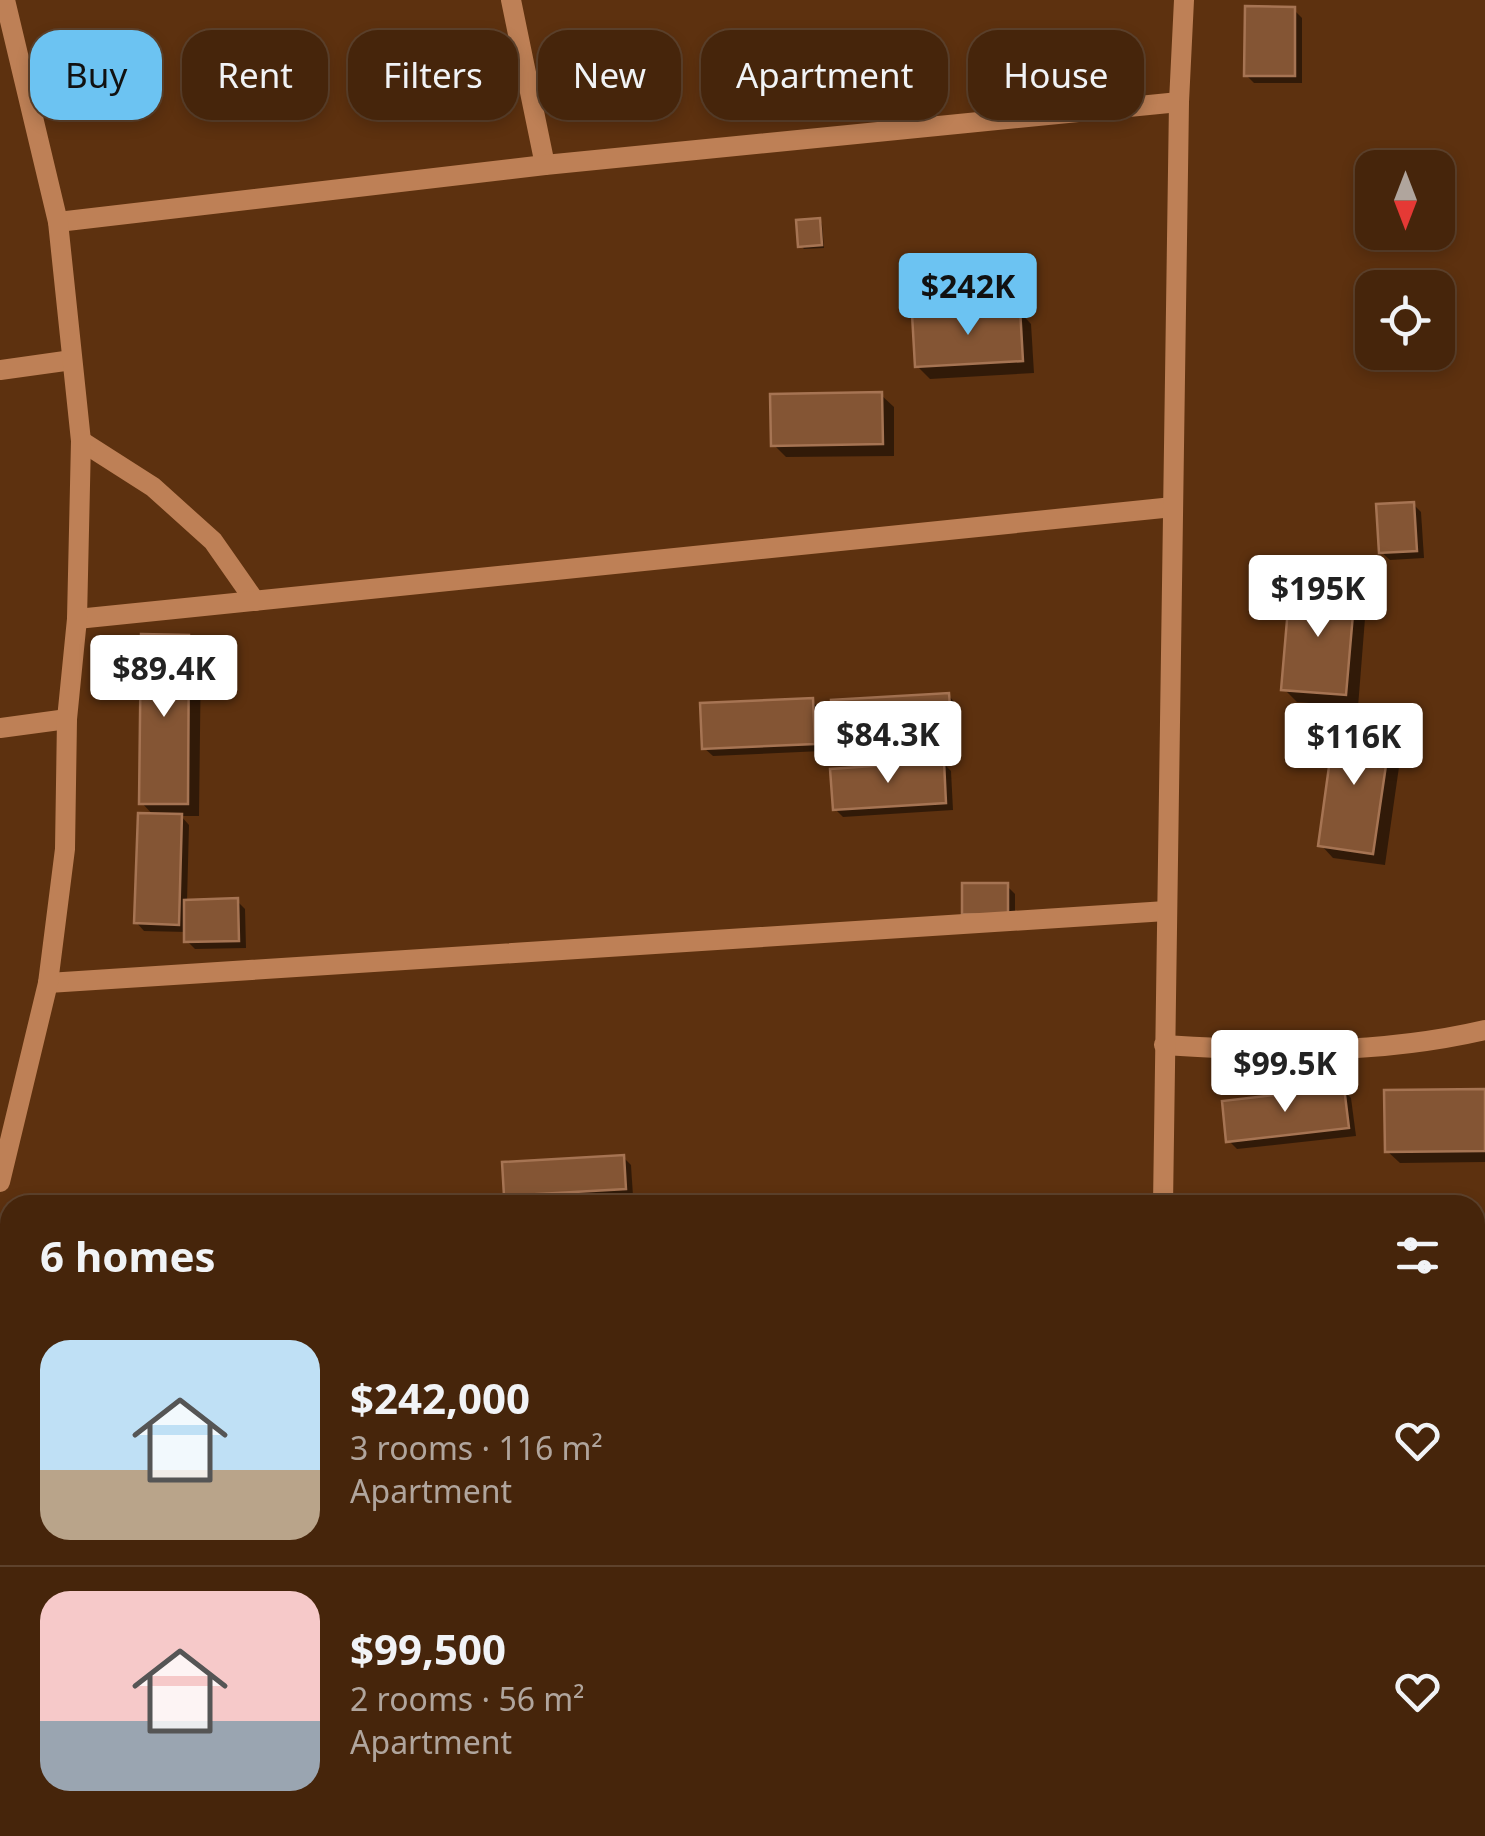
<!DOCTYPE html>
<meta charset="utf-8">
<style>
:root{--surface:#46250b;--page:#503119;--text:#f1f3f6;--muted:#b0a59d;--line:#5e422c;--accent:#6cc3f2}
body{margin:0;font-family:"Noto Sans",sans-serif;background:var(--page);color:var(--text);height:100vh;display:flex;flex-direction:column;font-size:38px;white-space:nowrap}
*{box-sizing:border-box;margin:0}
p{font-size:32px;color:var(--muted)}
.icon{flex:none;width:55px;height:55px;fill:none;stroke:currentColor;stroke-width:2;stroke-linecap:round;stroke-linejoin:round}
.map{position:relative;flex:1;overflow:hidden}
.details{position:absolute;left:0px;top:1195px;width:1485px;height:642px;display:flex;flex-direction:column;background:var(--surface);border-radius:30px 30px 0 0;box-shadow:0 5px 15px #0003,0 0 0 2px var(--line)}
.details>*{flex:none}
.hud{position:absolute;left:30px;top:30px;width:1425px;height:90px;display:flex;gap:20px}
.needle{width:65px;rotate:180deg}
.fabs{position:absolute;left:1355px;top:150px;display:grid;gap:20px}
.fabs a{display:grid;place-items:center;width:100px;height:100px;border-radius:20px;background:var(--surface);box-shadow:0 5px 15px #0003,0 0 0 2px var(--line);font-size:50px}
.price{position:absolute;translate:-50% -85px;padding:0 22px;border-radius:10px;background:#fff;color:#222;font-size:32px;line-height:65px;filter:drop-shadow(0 2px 5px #0008)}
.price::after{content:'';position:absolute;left:50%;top:60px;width:30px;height:22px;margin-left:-15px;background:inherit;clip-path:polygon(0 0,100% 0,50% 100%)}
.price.on{background:var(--accent);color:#111}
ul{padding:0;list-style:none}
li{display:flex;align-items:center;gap:30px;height:250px;padding:0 40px}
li+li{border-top:2px solid var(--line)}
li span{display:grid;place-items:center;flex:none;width:280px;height:200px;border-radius:30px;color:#555}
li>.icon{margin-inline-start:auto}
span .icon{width:120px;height:120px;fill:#fffc;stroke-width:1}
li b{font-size:42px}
h2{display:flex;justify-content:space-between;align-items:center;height:120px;padding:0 40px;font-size:42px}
.chip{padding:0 35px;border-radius:30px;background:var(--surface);box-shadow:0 5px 15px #0003,0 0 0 2px var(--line);font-size:35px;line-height:90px}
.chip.on{background:var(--accent);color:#111}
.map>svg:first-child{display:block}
.shadow{fill:#0007}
.building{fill:#845534;stroke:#a67453;stroke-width:2.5}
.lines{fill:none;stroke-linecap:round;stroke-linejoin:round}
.street{stroke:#be8056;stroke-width:20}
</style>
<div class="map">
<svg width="1485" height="1836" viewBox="0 0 1485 1836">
<rect width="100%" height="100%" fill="#5d310f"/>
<g class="shadow">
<polygon points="1294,10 1302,18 1302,83 1254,83 1246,75"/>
<polygon points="819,220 822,224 824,248 804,249 801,246"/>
<polygon points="1019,311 1031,324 1034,373 930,379 917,366"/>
<polygon points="881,395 894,407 894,456 786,457 773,444"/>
<polygon points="1413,504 1421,512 1424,558 1390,560 1381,552"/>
<polygon points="1354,593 1366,606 1358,707 1297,702 1284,689"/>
<polygon points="188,637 201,650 199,816 181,816 189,825 187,902 237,901 245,909 246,948 195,949 187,941 187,932 144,931 136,922 154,816 142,803"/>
<polygon points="948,695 956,704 959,744 844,750 836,742"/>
<polygon points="812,701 820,709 822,751 713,756 704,748"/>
<polygon points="1389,733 1402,746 1385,865 1333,858 1321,845"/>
<polygon points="943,763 951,771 953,810 843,817 835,809"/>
<polygon points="1007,886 1015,894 1015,922 964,913"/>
<polygon points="1343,1090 1351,1098 1356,1136 1237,1149 1229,1141"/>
<polygon points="1485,1091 1485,1162 1400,1163 1387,1151"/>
<polygon points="623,1157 631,1165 633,1196 515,1203 506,1195"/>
<polygon points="1485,1657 1485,1745 1475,1745 1475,1658"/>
<polygon points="92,1828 146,1828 145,1836 92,1836"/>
<polygon points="215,1828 294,1828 294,1836 214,1836"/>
</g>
<g class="building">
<polygon points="1245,6 1295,7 1295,76 1244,76"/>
<polygon points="820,218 822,245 798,247 796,220"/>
<polygon points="1020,308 1023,361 915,367 912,314"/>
<polygon points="882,392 883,444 771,446 770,394"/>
<polygon points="1414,502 1417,551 1379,553 1376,504"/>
<polygon points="1290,585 1355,591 1346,695 1281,690"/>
<polygon points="141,634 189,635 188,804 139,804"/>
<polygon points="949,693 952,736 834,743 831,700"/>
<polygon points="813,698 815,744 702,749 700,703"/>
<polygon points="1335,723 1391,731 1373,854 1318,846"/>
<polygon points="944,761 946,803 833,810 830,769"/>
<polygon points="138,813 182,814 179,925 134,923"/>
<polygon points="962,883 1008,883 1008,915 962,914"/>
<polygon points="238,898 239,941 184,942 184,900"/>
<polygon points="1344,1087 1349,1128 1226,1142 1222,1101"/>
<polygon points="1485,1089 1485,1151 1385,1152 1384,1090"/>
<polygon points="624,1155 626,1189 504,1196 502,1162"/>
<polygon points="1485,1654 1485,1697 1475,1698 1475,1655"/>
<polygon points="1485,1707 1485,1737 1475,1738 1475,1708"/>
<rect x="90" y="1828" width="48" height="8"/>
<rect x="212" y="1828" width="70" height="8"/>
</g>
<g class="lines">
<g class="street">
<polyline points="511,0 545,165"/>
<polyline points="58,222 545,165 1179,102"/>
<polyline points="0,370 72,360"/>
<polyline points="81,441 153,487 213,541 255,601"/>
<polyline points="77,619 1173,507"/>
<polyline points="0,728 67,719"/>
<polyline points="48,983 1166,911"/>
<path d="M1164,1045C1272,1052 1378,1055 1485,1030"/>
<polyline points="0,1182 48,983 65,849 67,719 77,619 81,441 58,222 5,0"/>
<polyline points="1163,1205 1179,102 1184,0"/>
<polyline points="1475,1281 1485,1280"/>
<polyline points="0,1367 10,1367"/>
<polyline points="1317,1828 1317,1836"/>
<polyline points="70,1836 71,1828"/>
<polyline points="527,1836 528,1828"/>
</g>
</g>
</svg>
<div class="fabs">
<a><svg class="needle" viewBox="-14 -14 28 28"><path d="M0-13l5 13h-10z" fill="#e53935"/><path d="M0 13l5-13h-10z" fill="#b0a59d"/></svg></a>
<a><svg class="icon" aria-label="locate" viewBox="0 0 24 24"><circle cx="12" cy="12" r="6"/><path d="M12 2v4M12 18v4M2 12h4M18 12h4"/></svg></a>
</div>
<b class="price on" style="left:968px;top:338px">$242K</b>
<b class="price" style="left:1318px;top:640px">$195K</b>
<b class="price" style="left:164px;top:720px">$89.4K</b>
<b class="price" style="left:888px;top:786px">$84.3K</b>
<b class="price" style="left:1354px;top:788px">$116K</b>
<b class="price" style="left:1285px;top:1115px">$99.5K</b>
<div class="hud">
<a class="chip on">Buy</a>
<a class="chip">Rent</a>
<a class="chip">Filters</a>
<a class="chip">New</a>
<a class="chip">Apartment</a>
<a class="chip">House</a>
</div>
<section class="details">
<h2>6 homes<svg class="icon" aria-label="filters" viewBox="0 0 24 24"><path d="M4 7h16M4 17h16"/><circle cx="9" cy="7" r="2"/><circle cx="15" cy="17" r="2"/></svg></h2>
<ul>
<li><span style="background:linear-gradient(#bfe0f5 65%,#b9a48a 0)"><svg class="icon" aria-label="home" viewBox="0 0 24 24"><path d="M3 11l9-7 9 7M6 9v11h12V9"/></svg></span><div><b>$242,000</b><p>3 rooms · 116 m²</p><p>Apartment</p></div><svg class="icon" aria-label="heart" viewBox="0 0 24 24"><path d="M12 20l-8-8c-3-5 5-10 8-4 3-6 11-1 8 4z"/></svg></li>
<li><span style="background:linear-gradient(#f6c9c9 65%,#9aa5b1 0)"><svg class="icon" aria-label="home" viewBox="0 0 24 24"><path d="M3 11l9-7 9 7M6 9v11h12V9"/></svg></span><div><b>$99,500</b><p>2 rooms · 56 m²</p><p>Apartment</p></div><svg class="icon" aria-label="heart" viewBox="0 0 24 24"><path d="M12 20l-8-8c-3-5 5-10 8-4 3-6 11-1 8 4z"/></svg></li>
</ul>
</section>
</div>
